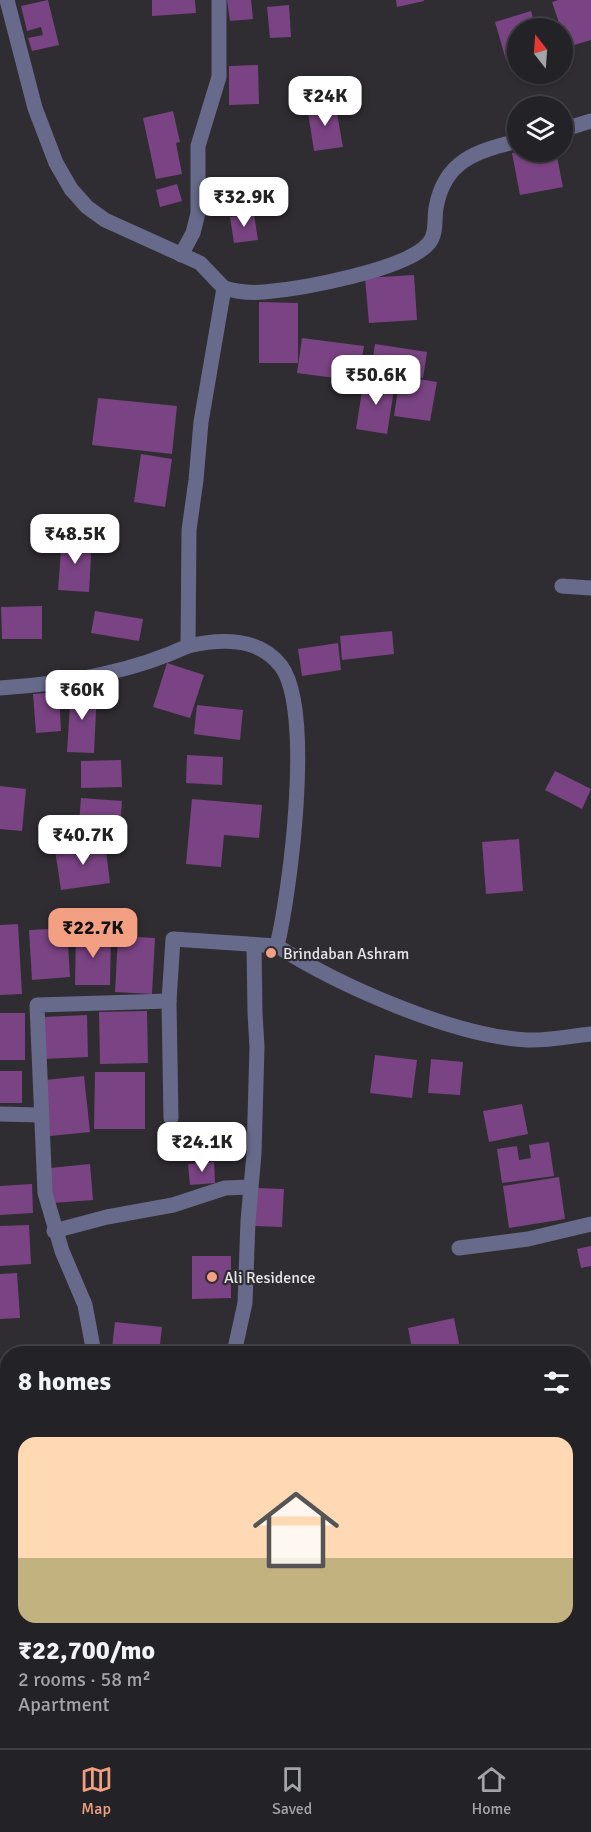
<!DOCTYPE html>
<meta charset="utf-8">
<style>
:root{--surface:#232226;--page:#2f2f32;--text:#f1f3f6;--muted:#a3a4a7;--line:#403f43;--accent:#f2a081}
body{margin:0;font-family:Signika,sans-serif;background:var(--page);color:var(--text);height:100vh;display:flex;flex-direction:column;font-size:22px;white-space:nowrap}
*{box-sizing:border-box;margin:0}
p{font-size:20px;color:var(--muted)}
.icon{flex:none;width:33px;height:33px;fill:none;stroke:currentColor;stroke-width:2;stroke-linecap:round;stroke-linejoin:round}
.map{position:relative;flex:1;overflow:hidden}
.details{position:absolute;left:0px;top:1346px;width:591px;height:404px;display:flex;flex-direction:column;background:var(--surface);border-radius:24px 24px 0 0;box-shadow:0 2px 4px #0004,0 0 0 2px var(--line)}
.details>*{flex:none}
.needle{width:39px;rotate:343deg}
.tools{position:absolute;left:507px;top:18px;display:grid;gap:12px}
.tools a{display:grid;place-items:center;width:66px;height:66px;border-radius:50%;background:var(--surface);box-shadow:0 2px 4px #0004,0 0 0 2px var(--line);font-size:30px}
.price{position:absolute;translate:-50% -51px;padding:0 14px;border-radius:12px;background:#fff;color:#222;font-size:20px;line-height:39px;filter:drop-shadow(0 2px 3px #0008)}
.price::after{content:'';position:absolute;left:50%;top:36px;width:18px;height:14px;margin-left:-9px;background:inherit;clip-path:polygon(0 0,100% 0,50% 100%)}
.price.on{background:var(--accent);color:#111}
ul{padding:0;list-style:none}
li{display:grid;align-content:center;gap:12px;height:318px;padding:0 18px}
li span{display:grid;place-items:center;height:186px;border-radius:18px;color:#555}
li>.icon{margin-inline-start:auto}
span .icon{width:108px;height:108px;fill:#fffc;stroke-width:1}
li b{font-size:26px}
h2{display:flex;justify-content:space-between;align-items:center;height:72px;padding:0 18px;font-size:26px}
.dock{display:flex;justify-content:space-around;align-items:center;height:84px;border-top:2px solid var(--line);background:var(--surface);font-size:16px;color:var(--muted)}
.dock a{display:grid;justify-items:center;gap:3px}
.dock .on{color:var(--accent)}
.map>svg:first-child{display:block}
.building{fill:#7a4383}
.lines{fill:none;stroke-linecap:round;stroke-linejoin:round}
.minor{stroke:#686a8b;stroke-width:15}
.poi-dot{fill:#f2a081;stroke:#2f2d32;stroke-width:2}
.labels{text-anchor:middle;stroke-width:4.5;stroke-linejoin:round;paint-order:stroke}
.poi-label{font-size:16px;fill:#e5e4e7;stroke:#2f2d32;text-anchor:start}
</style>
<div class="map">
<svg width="591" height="1748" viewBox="0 0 591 1748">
<rect width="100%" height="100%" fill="#2f2d32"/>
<g class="building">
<polygon points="48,0 59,45 32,51 28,38 43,35 41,27 27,31 21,6"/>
<polygon points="152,0 195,0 196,13 152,16"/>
<polygon points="227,0 251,0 253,19 230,21"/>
<polygon points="396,0 424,0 424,1 397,7"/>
<polygon points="558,0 591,0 591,40 567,47 552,2"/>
<polygon points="289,5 291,37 270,38 267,7"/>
<polygon points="531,11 536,28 518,28 518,57 506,60 495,22"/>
<polygon points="258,65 259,104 229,105 229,66"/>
<polygon points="335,102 343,147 314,151 307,106"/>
<polygon points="173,111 180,142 176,143 182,174 156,179 143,118"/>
<polygon points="522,152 556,152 563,187 520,195 512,153"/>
<polygon points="177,184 182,201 160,207 156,190"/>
<polygon points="254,214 258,240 234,243 230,217"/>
<polygon points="414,275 417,320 369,323 365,278"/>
<polygon points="259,302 298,303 298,363 259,363"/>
<polygon points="302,338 364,346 358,381 297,373"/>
<polygon points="375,344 427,352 423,378 371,370"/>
<polygon points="400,376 437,382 430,421 394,416"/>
<polygon points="364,379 395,383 387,434 356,429"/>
<polygon points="98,398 177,406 172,454 92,445"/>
<polygon points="141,454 172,459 165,507 134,502"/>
<polygon points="62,537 92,539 89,592 58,590"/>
<polygon points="42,606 42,639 2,639 1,607"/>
<polygon points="95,611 143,619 139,641 91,633"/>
<polygon points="392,631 394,654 342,660 340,636"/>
<polygon points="338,643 341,670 302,676 298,649"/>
<polygon points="167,663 204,675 190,718 153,707"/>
<polygon points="71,689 97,691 94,753 67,752"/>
<polygon points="59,692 61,731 36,733 33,694"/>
<polygon points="197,705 243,710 240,740 194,734"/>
<polygon points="187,755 223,757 222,785 186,783"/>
<polygon points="121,760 122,787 81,788 81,761"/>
<polygon points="555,771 591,789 582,809 545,790"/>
<polygon points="0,786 26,789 22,831 0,829"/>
<polygon points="81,798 122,801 120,826 79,823"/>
<polygon points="192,799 262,805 259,838 224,835 221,867 186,864"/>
<polygon points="519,839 523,891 486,894 482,842"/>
<polygon points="105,843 110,883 61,890 55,850"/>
<polygon points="18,924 22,994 0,995 0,925"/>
<polygon points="67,928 70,977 32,980 29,930"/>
<polygon points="76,933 111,934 110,985 75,985"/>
<polygon points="118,936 155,938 152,994 115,992"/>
<polygon points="147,1011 148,1063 100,1064 99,1012"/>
<rect x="0" y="1013" width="25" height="47"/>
<polygon points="87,1015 88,1057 44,1059 43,1017"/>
<polygon points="375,1055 417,1060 412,1098 370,1093"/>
<polygon points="431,1059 463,1062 460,1095 428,1093"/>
<rect x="0" y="1071" width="22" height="32"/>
<polygon points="95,1072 145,1072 145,1129 94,1129"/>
<polygon points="84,1076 90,1132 50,1136 45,1080"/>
<polygon points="522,1104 528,1134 489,1142 483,1111"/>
<polygon points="549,1142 554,1176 502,1183 497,1149 517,1146 519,1160 531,1158 529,1145"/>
<polygon points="214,1162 215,1183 190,1185 188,1164"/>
<polygon points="90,1164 93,1200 53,1203 50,1168"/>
<polygon points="559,1177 565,1219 509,1228 503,1186"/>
<polygon points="32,1184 33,1213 0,1215 0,1186"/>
<polygon points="257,1188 284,1189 282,1227 254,1226"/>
<polygon points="29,1225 31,1264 0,1266 0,1226"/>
<polygon points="591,1246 591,1266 581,1268 577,1249"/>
<polygon points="192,1256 231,1256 231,1298 192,1299"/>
<polygon points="17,1273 20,1318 0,1319 0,1274"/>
<polygon points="454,1318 461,1353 413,1353 408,1328"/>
<polygon points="115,1322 162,1327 159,1353 112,1348"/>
<polygon points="168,1345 215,1352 215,1353 167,1353"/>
</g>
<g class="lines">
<g class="minor">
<polyline points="7,0 35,108 56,163 71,189 87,207 105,220 200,263 224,288"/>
<polyline points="562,130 591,121"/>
<polyline points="181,255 193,233 198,213 198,146 219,77 219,0"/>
<path d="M224,288C237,292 251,293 264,292C300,289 407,270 429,243C437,233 434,220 436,208C444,161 476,151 518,141"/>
<polyline points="562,586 591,588"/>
<path d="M0,688C63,684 130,673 188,646L189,530L196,480L201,422L224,288"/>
<path d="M277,946C340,986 453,1036 527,1040C548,1041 570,1036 591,1034"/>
<polyline points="0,1114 40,1115"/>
<path d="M171,1118L169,1001L173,939L277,946C290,892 314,710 281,666C258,636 219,639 188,646"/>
<polyline points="54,1231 107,1217 173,1205 225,1188 250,1187"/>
<polyline points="459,1248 528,1239 591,1224"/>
<polyline points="94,1353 85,1305 62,1251 45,1193 37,1005 169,1001"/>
<polyline points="234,1353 245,1303 248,1221 254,1154 257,1047 255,1013 254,945"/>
<polyline points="0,1545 8,1544"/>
<polyline points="584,1685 591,1685"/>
<polyline points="298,1748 298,1742"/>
</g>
</g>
<g class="poi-dot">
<circle cx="271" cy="953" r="6"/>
<circle cx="212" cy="1277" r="6"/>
</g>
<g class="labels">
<g class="poi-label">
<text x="283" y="959">Brindaban Ashram</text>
<text x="224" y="1283">Ali Residence</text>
</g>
</g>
</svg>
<div class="tools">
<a><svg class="needle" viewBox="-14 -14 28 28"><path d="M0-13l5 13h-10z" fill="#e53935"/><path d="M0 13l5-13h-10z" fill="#a3a4a7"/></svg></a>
<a><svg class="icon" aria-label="layers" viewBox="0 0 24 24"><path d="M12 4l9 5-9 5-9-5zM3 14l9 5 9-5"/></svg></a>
</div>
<b class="price" style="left:325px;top:127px">₹24K</b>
<b class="price" style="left:244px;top:228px">₹32.9K</b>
<b class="price" style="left:376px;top:406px">₹50.6K</b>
<b class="price" style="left:75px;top:565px">₹48.5K</b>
<b class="price" style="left:82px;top:721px">₹60K</b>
<b class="price" style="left:83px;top:866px">₹40.7K</b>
<b class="price on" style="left:93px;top:959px">₹22.7K</b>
<b class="price" style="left:202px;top:1173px">₹24.1K</b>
<section class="details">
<h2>8 homes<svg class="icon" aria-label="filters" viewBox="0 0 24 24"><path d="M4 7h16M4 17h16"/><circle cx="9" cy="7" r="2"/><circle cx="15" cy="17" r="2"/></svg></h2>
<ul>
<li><span style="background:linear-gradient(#ffd9b3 65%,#c2b280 0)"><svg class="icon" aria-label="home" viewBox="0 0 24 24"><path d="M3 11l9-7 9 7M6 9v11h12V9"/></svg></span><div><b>₹22,700/mo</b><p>2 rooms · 58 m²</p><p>Apartment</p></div></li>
</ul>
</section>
</div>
<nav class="dock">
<a class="on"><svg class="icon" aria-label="map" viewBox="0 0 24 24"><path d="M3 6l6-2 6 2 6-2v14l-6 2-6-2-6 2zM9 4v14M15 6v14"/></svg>Map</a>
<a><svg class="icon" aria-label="saved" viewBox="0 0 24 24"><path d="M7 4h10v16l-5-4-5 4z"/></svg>Saved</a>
<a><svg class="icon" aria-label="home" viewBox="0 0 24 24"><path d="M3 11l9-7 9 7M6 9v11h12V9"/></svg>Home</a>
</nav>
